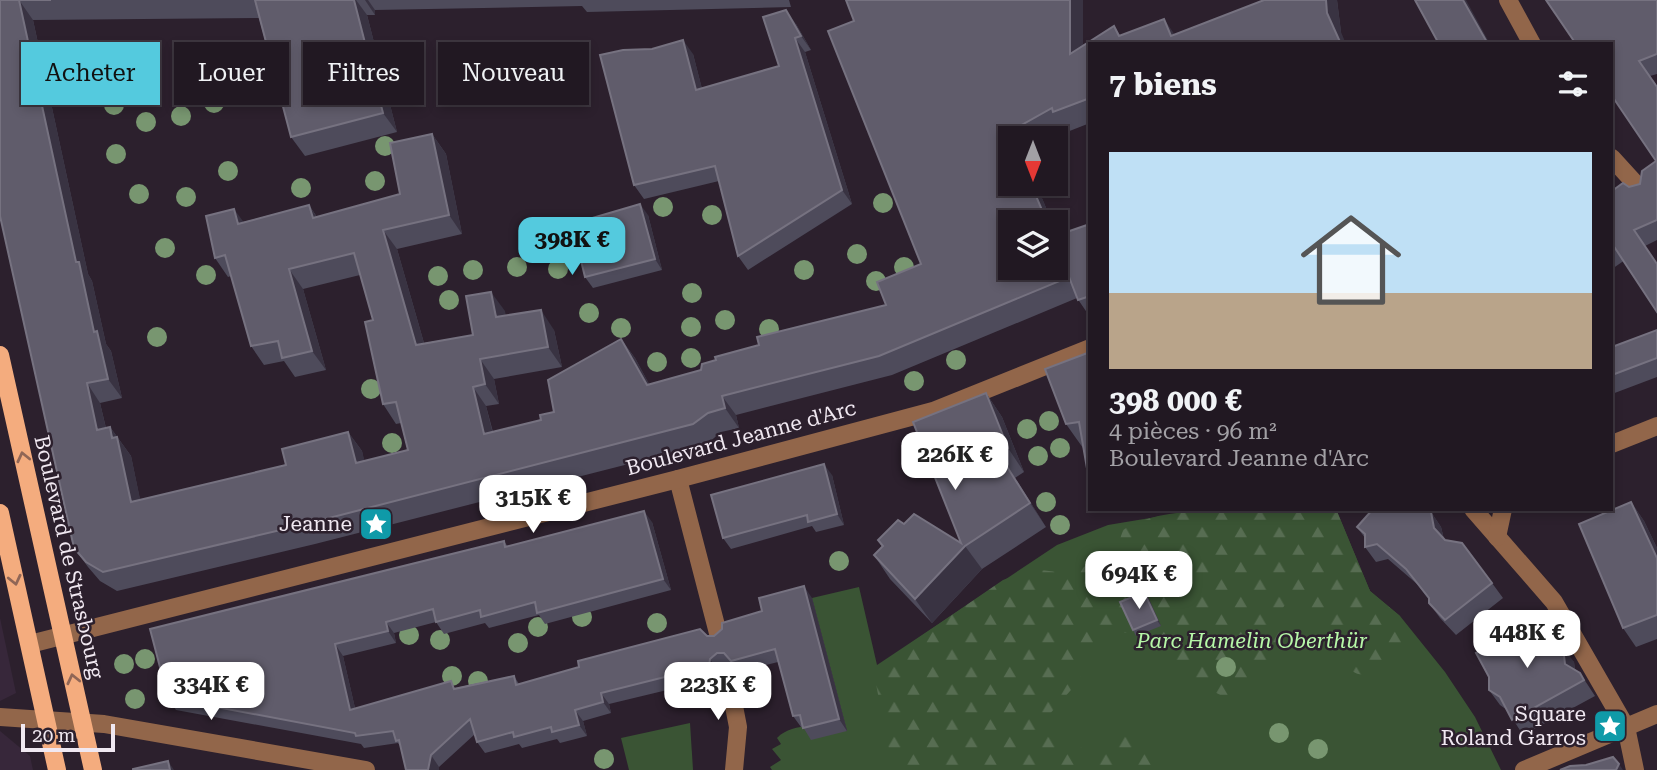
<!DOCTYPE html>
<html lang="fr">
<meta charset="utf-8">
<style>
:root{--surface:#211822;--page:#29212a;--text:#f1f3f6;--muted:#a2a0a5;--line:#3e3740;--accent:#54cade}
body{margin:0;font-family:"Roboto Serif",serif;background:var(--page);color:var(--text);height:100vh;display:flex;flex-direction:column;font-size:26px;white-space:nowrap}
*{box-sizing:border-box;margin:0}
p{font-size:23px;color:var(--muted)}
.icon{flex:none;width:38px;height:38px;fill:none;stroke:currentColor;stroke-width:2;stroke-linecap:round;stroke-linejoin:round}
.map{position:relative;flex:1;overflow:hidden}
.panel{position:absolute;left:1088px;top:42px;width:525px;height:469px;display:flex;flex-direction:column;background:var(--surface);border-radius:0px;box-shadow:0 4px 10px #0003,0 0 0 2px var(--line)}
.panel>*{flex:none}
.guide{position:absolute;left:21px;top:42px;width:665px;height:63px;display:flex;gap:14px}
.needle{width:46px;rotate:180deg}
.controls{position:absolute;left:998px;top:126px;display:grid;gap:14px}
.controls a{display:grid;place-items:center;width:70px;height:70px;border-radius:0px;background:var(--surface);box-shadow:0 4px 10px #0003,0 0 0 2px var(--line);font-size:35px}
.scale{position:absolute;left:21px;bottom:18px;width:94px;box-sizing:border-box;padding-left:7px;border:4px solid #f0e8f1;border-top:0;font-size:19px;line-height:24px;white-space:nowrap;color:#f0e8f1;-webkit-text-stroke:5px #2c202d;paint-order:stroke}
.price{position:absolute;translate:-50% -60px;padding:0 16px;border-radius:14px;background:#fff;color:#222;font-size:23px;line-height:46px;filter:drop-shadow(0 2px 4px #0008)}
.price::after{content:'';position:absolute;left:50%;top:42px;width:21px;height:16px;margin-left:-10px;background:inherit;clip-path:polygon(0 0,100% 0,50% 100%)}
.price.active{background:var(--accent);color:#111}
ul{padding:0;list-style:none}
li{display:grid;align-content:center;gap:14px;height:371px;padding:0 21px}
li+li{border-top:2px solid var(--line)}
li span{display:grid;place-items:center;height:217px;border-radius:0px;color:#555}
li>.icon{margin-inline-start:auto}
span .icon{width:126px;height:126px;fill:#fffc;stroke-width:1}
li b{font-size:30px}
h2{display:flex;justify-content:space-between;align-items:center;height:84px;padding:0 21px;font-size:30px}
.tag{padding:0 24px;border-radius:0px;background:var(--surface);box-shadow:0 4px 10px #0003,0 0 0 2px var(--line);font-size:24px;line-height:63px}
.tag.active{background:var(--accent);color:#111}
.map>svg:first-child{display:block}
.built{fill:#37273a}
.green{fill:#3a5434}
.forest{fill:url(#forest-firs)}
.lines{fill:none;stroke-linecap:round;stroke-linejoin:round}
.minor{stroke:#92664a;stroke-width:18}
.major{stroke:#f4ac7e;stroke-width:18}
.tree{fill:#789670}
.wall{fill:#4e4b5b}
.shaded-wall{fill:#393342}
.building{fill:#605c6b;stroke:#767280;stroke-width:2}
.oneway{stroke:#906656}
.labels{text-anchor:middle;stroke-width:5;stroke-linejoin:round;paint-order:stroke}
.street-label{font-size:21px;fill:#f0e8f1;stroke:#2c202d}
.poi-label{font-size:21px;fill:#f0e8f1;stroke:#2c202d;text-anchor:end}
.park-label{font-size:21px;font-style:italic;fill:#b6f7a7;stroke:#2c202d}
</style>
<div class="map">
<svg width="1657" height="770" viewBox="0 0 1657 770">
<defs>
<pattern id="forest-firs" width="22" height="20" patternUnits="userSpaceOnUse" patternTransform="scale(1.75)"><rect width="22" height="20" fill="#3a5434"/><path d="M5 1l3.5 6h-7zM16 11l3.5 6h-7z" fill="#576d52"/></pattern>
</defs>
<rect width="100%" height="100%" fill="#2c202d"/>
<g class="built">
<polygon points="0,618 16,693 0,701"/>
<polygon points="0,731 30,756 33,770 0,770"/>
</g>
<g class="green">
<path d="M1282,509H1336L1370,591L1400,616L1445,672L1475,717L1501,770H772L770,767L781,760L772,749L781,744L777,738C795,720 825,728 847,731L812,598L859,587L877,665L1057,545L1108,525L1180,513H1273Z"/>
<polygon points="690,723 693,770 629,770 621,738"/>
</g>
<path class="forest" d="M1282,509H1336L1370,591L1400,616L1403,640L1397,661C1383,670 1361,684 1347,666C1342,658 1342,648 1335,641C1321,624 1313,625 1308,601L1293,595L1281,610L1276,658L1243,695L1226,698L1186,677L1151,640L1128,633L1110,632L1097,639L1078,682L1047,717L1046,723C1050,732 1060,742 1070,744C1075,745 1081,748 1086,749C1122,752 1136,702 1154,770H893L873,669L1003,580L1033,569L1057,572L1082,568L1117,548L1123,530C1164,504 1225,513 1273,513Z"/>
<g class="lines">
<g class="minor">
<polyline points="1508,0 1532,44"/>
<polyline points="1612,158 1643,192"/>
<polyline points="1612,444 1657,426"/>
<polyline points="678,479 719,637"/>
<polyline points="1473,509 1554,602 1626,727 1635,770"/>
<polyline points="1497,537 1503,509"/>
<polyline points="30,644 678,479 933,411 1090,348"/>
<polyline points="728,675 738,727 734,770"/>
<polyline points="0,717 104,724 366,770"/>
<polyline points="1524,770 1657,714"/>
</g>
<g class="major">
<polyline points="0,355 93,770"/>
<polyline points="0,513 57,770"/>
</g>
</g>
<g class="tree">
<circle cx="247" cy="94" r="10"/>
<circle cx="214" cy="103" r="10"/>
<circle cx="114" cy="105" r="10"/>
<circle cx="181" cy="116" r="10"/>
<circle cx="146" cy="122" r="10"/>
<circle cx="385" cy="146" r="10"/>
<circle cx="116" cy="154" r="10"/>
<circle cx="228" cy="171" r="10"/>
<circle cx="375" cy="181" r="10"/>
<circle cx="301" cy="188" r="10"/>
<circle cx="139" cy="194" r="10"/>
<circle cx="186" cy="197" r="10"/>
<circle cx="883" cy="203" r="10"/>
<circle cx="663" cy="207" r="10"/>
<circle cx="712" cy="215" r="10"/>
<circle cx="165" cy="248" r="10"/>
<circle cx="857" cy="254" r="10"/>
<circle cx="517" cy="267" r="10"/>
<circle cx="904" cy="267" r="10"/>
<circle cx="558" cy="269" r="10"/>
<circle cx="473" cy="270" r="10"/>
<circle cx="804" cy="270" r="10"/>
<circle cx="206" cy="275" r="10"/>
<circle cx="438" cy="276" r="10"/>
<circle cx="876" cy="281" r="10"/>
<circle cx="692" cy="293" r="10"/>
<circle cx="449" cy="300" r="10"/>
<circle cx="589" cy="313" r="10"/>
<circle cx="725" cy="320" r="10"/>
<circle cx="691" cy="327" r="10"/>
<circle cx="621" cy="328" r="10"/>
<circle cx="769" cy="329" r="10"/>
<circle cx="157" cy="337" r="10"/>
<circle cx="691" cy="358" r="10"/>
<circle cx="956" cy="360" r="10"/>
<circle cx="657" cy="362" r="10"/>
<circle cx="914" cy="381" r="10"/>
<circle cx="371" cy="389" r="10"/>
<circle cx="1049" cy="421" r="10"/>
<circle cx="1027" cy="429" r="10"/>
<circle cx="392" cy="443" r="10"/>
<circle cx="1060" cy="448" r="10"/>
<circle cx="1038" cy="456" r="10"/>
<circle cx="1046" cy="502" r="10"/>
<circle cx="1060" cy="525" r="10"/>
<circle cx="839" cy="561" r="10"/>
<circle cx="582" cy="617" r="10"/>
<circle cx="657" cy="623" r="10"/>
<circle cx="538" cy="627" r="10"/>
<circle cx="409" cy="635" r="10"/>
<circle cx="440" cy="640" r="10"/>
<circle cx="518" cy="643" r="10"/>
<circle cx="145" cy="659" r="10"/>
<circle cx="124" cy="664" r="10"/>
<circle cx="1226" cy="667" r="10"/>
<circle cx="452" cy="676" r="10"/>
<circle cx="478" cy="681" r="10"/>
<circle cx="135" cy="699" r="10"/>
<circle cx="1279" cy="733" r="10"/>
<circle cx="1318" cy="749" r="10"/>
<circle cx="604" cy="759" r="10"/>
</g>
<g class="wall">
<polygon points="0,0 789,0 791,7 587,12 582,6 375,10 375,15 367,15 397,132 305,156 291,137 259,18 33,20 88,274 92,281 106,344 111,351 122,398 100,403 106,428 110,427 131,456 140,500 286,465 348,432 362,451 364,461 408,450 401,423 396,424 383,404 373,320 360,275 303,289 326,370 295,377 284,361 264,365 251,346 231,276 228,277 215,258 243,222 309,205 317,217 400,194 432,134 446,154 462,234 397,249 424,343 473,335 505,311 505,316 554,330 562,367 494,379 499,404 486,406 493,432 541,420 554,412 621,339 635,358 649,384 701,370 716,360 759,345 886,305 921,264 1083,0 1083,45 1114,26 1120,35 1175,35 1264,0 1337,0 1341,32 1090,44 1090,123 1067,132 1064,128 1046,138 1010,138 1036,184 1052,222 1010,222 1058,235 1090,224 1090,317 1077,298 892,375 736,415 739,428 721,432 707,444 315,544 117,591 100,581 88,567 74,548"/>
<polygon points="1657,0 1657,74 1650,76 1657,86 1657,240 1645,246 1612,269 1612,191 1640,184 1656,161 1612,96"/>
<polygon points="796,24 811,50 805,52 852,204 748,270 738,256 719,181 644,199 634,185 652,49 693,54 702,89 779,66"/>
<polygon points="648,215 662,270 593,288 585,277"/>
<polygon points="1657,330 1657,377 1612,394 1612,347"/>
<polygon points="1090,352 1090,482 1089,480 1083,448 1066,424"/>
<polygon points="986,393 1002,417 1024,472 1015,478 1046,527 982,569 932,623 890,579 874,555 882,547 878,540 904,524 961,543"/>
<polygon points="832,475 844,525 816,532 812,526 731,549 723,538"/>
<polygon points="1631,502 1644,521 1657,548 1657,639 1636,647 1623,628"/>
<polygon points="1431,512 1441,527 1444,539 1492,583 1503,598 1456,635 1440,618 1429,603 1429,600 1417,584 1388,559 1376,562 1365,547 1365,538 1357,527"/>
<polygon points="652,522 671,590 545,624 539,615 489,628 485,623 444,634 436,622 394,633 396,643 343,656 355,708 514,676 519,684 707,636 714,636 812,598 847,731 811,740 803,727 801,727 793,716 778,662 739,672 732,665 725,664 718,671 717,678 609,704 611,713 583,721 587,736 560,743 557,739 522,748 519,744 485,753 477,742 475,734 439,767 439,770 406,770 401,747 398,743 364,748 361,744 176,710 168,698 504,541 508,547"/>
<polygon points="1144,592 1148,597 1161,626 1136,636 1133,630"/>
<polygon points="1544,636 1546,640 1574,662 1575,670 1580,673 1595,696 1523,735 1507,710 1500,705 1489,690"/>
</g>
<g class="shaded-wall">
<polygon points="19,0 33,20 88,274 92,281 106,344 111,351 122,398 108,379 94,332 76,262"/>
<polygon points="354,0 356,0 367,15 397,132 383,113"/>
<polygon points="365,0 368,0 375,10 375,15"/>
<polygon points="1070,0 1083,0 1083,73 1070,54"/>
<polygon points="1326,0 1337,0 1341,32 1346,44 1341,44 1327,13"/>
<polygon points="1463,0 1466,0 1490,44 1488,44"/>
<polygon points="786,10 796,24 811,50 801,36"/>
<polygon points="1164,19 1177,38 1171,36"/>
<polygon points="795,38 805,52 852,204 842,190"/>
<polygon points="683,40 693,54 706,104 696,90"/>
<polygon points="432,134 446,154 462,234 449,215"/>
<polygon points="1031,184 1036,184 1052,222 1047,222"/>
<polygon points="640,204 648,215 662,270 655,259"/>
<polygon points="309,205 322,225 313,218"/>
<polygon points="234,209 248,228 238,224"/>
<polygon points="383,230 397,249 430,364 416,345"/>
<polygon points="289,269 303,289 326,370 312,351"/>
<polygon points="491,292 505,311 510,337 496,317"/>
<polygon points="541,310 554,330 562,367 548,347"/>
<polygon points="621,339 635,358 660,404 647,385"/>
<polygon points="480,359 494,379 499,404 485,384"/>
<polygon points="87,383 100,403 111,450 97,430"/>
<polygon points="473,387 486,406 498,454 484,434"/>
<polygon points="986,393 1002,417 1024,472 1008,448"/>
<polygon points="722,396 736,415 739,428 725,408"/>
<polygon points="110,427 131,456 145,522 131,502"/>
<polygon points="348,432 362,451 370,483 356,463"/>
<polygon points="999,454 1015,478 1046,527 1030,503"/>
<polygon points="824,464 832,475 844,525 837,514"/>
<polygon points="1631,502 1644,521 1657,548 1657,558"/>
<polygon points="644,511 652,522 671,590 663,579"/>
<polygon points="1431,512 1441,527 1445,544 1434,528"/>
<polygon points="965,546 982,569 932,623 915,599"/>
<polygon points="804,586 812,598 847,731 839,719"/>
<polygon points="1144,592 1148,597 1161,626 1157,620"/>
<polygon points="386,622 394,633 396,643 388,631"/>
<polygon points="335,644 343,656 358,721 350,710"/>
<polygon points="1563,647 1574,662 1576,679 1565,664"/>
<polygon points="710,659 718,671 717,678 709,666"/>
<polygon points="601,693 609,704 611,713 603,702"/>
<polygon points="575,710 583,721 587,736 579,725"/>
<polygon points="431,755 439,767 439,770 428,770"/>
<polygon points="168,761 174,770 170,770"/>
<polygon points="1619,764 1623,770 1616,770"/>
</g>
<g class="building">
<polygon points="0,0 51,0 19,0 76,262 79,262 94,332 97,331 108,379 87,383 97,430 110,427 112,438 117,437 131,502 286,465 282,449 348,432 356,463 408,450 396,402 383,404 365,322 373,320 354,253 289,269 312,351 282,358 278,341 251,346 225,255 215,258 206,216 234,209 238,224 309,205 313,218 400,194 390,143 432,134 449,215 383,230 416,345 473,335 466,296 491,292 496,317 541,310 548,347 480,359 485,384 473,387 484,434 541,420 540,415 554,412 548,380 621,339 647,385 701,370 702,364 716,360 715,357 759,345 757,337 886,305 877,282 921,264 828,31 854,21 846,0 1070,0 1070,54 1114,26 1119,36 1164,19 1171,36 1264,0 1326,0 1327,13 1341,44 1090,44 1090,98 1053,112 1052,108 1009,132 1012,138 1010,138 1010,184 1031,184 1047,222 1010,222 1010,268 1055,268 1055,236 1090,224 1090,296 1078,300 1069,277 879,356 722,396 725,408 708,413 693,424 302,525 103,572 86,562 74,548 0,216"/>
<polygon points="255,0 354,0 383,113 291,137"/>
<polygon points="1415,0 1463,0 1488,44 1439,44"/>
<polygon points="1546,0 1657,0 1657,54 1639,61 1657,87 1657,220 1634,230 1657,264 1657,312 1613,245 1612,246 1612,191 1623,183 1629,187 1640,184 1642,171 1656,161 1612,96 1612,44 1576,44"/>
<polygon points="786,10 801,36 795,38 842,190 738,256 715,166 634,185 600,55 623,50 652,49 683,40 696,90 779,66 763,17"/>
<polygon points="640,204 655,259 585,277 572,224"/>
<polygon points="1657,330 1657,358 1612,375 1612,347"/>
<polygon points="1090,352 1090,480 1089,480 1079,422 1066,424 1045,369"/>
<polygon points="986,393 1008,448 999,454 1030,503 965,546 915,599 874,555 883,546 878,540 898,520 904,524 914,514 961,543 913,422"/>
<polygon points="824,464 837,514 808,522 807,515 723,538 711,495"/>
<polygon points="1631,502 1657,558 1657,615 1623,628 1579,524"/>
<polygon points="1373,509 1428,509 1431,512 1434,528 1445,540 1462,543 1492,583 1445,620 1429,603 1429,598 1406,569 1377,544 1365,547 1365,534 1357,527"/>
<polygon points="644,511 663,579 537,613 535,602 481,617 480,610 436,622 433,609 386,622 388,631 335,644 350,710 451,681 454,689 514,676 516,685 579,667 578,661 700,629 707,636 714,636 722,629 722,623 762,611 759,598 804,586 839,719 803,728 800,715 793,716 775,649 731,661 724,653 717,653 710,659 709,666 601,693 603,702 575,710 579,725 552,732 551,727 514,737 513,732 477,742 470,719 431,755 428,770 406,770 399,740 396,741 393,731 356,736 355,733 168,698 150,629 504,541 505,547"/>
<polygon points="1144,592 1157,620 1133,630 1120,602"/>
<polygon points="1534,621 1543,639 1563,647 1565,664 1580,673 1584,680 1512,720 1500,697 1489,690 1489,677 1476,653"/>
<polygon points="1613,757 1619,764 1616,770 1560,770 1570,766 1586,765"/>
<polygon points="168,761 170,770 133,770 133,769"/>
</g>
<defs><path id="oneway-chevron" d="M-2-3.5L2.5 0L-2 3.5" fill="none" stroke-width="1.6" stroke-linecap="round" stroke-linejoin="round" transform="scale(1.75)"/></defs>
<g class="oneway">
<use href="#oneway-chevron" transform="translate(23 457) rotate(-103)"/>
<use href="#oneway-chevron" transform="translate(15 580) rotate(77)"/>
<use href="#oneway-chevron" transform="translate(73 679) rotate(-103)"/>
</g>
<defs>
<g id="sight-square" transform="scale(1.75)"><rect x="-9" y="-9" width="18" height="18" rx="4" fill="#0f9aa8" stroke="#2c202d"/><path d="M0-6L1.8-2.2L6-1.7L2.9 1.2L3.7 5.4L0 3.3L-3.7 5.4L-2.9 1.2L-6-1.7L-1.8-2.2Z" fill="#fff"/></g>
</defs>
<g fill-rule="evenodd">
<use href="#sight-square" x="376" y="524"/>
<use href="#sight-square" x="1610" y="726"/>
</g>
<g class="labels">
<g class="street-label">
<text transform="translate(741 438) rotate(-15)" y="7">Boulevard Jeanne d'Arc</text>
<text transform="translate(69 557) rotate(77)" y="7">Boulevard de Strasbourg</text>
</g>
<g class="poi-label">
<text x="352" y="531">Jeanne</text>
<text x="1586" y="721">Square<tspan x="1586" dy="24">Roland Garros</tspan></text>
</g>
<g class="park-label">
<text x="1252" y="648">Parc Hamelin Oberthür</text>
</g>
</g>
</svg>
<div class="controls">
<a><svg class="needle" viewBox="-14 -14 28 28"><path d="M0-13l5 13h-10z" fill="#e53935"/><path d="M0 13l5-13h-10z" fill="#a2a0a5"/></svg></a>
<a><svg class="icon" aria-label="layers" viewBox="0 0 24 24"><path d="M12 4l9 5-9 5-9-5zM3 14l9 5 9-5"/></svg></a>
</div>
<div class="scale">20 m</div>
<b class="price active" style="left:572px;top:277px">398K €</b>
<b class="price" style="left:955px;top:492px">226K €</b>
<b class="price" style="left:533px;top:535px">315K €</b>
<b class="price" style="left:1139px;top:611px">694K €</b>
<b class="price" style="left:1527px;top:670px">448K €</b>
<b class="price" style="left:211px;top:722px">334K €</b>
<b class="price" style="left:718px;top:722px">223K €</b>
<div class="guide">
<a class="tag active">Acheter</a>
<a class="tag">Louer</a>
<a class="tag">Filtres</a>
<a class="tag">Nouveau</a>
</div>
<section class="panel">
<h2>7 biens<svg class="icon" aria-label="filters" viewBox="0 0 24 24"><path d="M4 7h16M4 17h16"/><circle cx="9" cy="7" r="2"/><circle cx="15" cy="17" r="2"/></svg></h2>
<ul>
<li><span style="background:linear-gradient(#bfe0f5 65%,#b9a48a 0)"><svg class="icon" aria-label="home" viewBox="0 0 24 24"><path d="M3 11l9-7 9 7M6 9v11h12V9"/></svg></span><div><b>398 000 €</b><p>4 pièces · 96 m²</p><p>Boulevard Jeanne d'Arc</p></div></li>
</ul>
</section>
</div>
